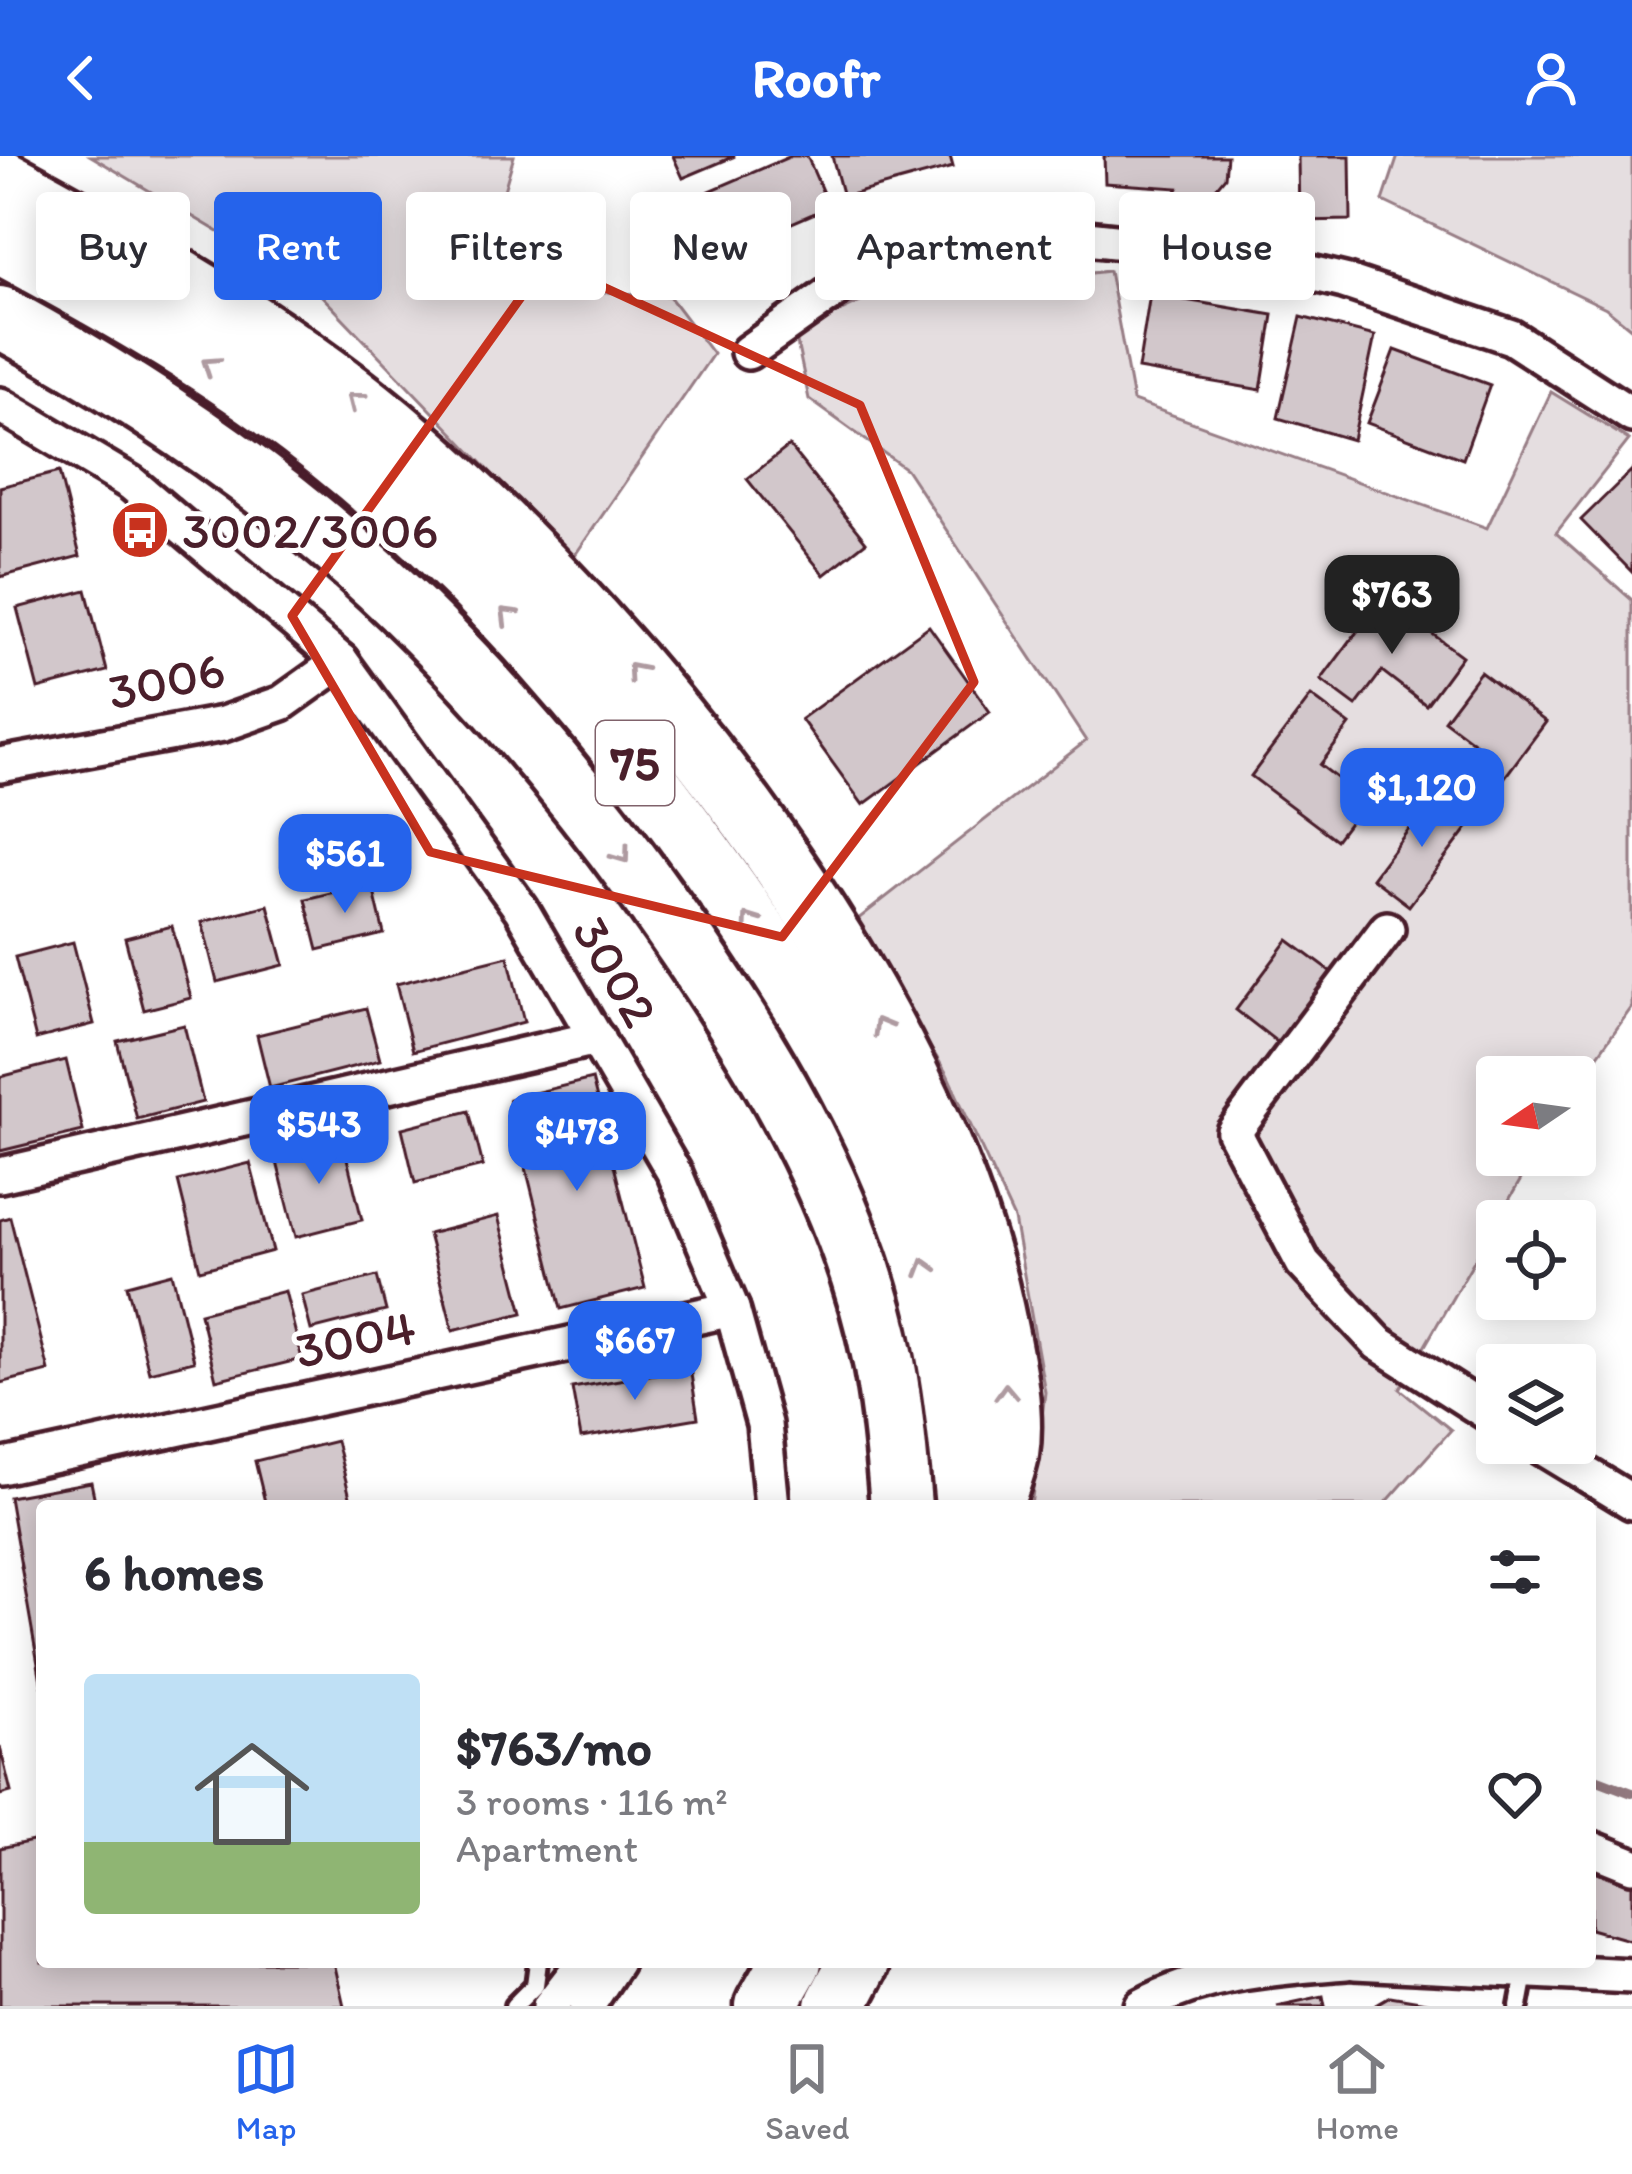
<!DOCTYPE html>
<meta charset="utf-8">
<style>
:root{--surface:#fff;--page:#f7f7f7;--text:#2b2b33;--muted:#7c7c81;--line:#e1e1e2;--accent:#2563eb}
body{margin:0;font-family:Itim,sans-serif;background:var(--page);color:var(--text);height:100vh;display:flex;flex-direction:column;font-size:45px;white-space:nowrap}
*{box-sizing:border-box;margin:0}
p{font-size:39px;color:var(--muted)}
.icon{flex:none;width:66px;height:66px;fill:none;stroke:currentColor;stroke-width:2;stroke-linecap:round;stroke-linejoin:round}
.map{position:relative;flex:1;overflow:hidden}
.side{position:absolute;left:36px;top:1344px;width:1560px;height:468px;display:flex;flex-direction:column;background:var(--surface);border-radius:12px;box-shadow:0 6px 30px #0003}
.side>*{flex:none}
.guide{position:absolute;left:36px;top:36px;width:1560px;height:108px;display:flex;gap:24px}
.needle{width:78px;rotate:257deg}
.tools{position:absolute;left:1476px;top:900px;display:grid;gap:24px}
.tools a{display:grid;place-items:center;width:120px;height:120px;border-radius:12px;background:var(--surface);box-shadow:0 6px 30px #0003;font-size:60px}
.price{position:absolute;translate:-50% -102px;padding:0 27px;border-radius:24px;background:var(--accent);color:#fff;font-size:39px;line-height:78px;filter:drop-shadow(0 3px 6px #0008)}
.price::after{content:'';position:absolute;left:50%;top:72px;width:36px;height:27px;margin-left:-18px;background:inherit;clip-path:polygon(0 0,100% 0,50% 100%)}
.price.on{background:#222;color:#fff}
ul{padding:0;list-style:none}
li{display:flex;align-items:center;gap:36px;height:300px;padding:0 48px}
li span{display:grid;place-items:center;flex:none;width:336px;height:240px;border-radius:12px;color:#555}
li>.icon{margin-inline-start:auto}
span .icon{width:144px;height:144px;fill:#fffc;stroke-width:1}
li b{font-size:51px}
h2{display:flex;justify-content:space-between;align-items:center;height:144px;padding:0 48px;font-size:51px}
.chip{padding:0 42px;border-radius:12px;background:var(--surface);box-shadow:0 6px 30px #0003;font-size:42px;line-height:108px}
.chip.on{background:var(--accent);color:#fff}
header{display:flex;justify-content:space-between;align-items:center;height:156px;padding:0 48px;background:var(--accent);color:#fff;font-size:54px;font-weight:700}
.tabs{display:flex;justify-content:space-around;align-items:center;height:168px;border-top:3px solid var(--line);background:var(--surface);font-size:33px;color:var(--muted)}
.tabs a{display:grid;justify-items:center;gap:6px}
.tabs .on{color:var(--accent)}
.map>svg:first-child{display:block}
.grass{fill:#e5dee0;stroke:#987e86;stroke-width:3}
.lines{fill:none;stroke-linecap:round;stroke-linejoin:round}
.stream{stroke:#91787e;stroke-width:10}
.building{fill:#d2c7cb;stroke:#4a1f2b;stroke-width:3}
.lane-casing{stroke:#4a1f2b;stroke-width:26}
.street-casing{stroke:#4a1f2b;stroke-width:42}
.highway-casing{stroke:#4a1f2b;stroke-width:69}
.lane{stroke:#fff;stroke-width:16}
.street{stroke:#fff;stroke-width:33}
.highway{stroke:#fff;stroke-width:60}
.oneway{stroke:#ae9aa0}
.marked{fill:none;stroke:#c8321e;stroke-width:9;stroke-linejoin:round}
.labels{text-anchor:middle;stroke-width:10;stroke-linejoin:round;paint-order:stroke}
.shield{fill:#fff;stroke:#80626b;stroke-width:3}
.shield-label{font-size:48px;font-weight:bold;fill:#4a1f2b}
.poi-label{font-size:51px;fill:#4a1f2b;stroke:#fff;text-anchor:start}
.street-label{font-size:51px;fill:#4a1f2b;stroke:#fff}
</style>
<header><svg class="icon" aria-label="back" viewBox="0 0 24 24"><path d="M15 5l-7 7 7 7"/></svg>Roofr<svg class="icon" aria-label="person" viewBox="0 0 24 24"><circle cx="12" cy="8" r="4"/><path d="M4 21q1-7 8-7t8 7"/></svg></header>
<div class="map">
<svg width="1632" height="1850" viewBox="0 0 1632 1850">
<rect width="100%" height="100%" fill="#fff"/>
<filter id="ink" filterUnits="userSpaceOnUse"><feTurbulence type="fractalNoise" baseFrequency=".00833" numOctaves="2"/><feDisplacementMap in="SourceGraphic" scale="24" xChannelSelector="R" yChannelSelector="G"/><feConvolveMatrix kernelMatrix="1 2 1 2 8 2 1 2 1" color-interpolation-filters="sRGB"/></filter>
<g filter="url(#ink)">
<g class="grass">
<polygon points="91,0 514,0 498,55 573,134 669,140 713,198 573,402 316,134"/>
<polygon points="1398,0 1632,0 1632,173 1606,152 1383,45"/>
<polygon points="1109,115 1133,245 1487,372 1551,236 1629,284 1556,377 1632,444 1632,851 1575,931 1575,921 1497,921 1497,999 1535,999 1400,1233 1451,1274 1383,1350 1031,1350 1045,1236 1014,1063 947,918 853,767 1086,585 906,313 809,243 795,177 867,143"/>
</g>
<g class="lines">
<polyline class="stream" points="1590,1621 1632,1637"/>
</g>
<g class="building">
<polygon points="673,0 735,0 683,22"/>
<polygon points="791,0 807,0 829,51 729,94 705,37"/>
<polygon points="832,0 950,0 953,11 843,41"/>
<polygon points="1104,0 1227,0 1225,21 1201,50 1167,50 1178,32 1105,27"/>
<polygon points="1298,0 1350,0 1351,64 1299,65"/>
<polygon points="1150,138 1273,159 1261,234 1138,213"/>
<polygon points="1301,161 1375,180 1353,284 1278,262"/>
<polygon points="1395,194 1490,229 1463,303 1367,267"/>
<polygon points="789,290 866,386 824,419 747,323"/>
<polygon points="1632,314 1632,416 1581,364"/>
<polygon points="59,316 80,400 0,421 0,331"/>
<polygon points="86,434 107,515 38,533 17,452"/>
<polygon points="1383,441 1462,500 1426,549 1382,515 1356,550 1321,524"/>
<polygon points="929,470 990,556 863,649 801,563"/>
<polygon points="1480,516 1546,566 1481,653 1447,626 1476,588 1444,564"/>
<polygon points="1311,540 1350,569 1320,609 1366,644 1336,684 1251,620"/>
<polygon points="1436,637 1473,665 1409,750 1372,722"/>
<polygon points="372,727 384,778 318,794 305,743"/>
<polygon points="268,749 284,809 217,826 202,766"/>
<polygon points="172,770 191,842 144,854 125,782"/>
<polygon points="1288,784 1334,818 1281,889 1236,854"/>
<polygon points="73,786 94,868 36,883 15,801"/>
<polygon points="508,800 524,866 413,895 396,828"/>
<polygon points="366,852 380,904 270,932 257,879"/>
<polygon points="184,869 203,946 137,963 117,885"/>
<polygon points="66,904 83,975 0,995 0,921"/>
<polygon points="592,923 645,1132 561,1153 509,943"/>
<polygon points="469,955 483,1010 415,1027 402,972"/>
<polygon points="342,982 362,1064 296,1081 275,998"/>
<polygon points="250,1007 273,1095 200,1114 178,1025"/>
<polygon points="498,1060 523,1157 453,1174 428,1078"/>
<polygon points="10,1061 49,1215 0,1227 0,1064"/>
<polygon points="172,1117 194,1205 149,1216 127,1129"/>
<polygon points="377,1120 386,1155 311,1174 302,1139"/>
<polygon points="285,1135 302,1203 216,1224 200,1157"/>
<polygon points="690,1212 698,1262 581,1282 572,1232"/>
<polygon points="336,1285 352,1349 266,1350 255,1305"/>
<polygon points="91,1326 96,1350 42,1350 42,1531 9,1341"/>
<polygon points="0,1591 11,1636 0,1639"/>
<polygon points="42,1683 42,1806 334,1806 344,1850 0,1850 0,1692"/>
<polygon points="1590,1708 1632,1720 1632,1785 1590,1773"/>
<polygon points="1323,1840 1325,1850 1277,1850"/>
<polygon points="1390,1840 1450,1850 1373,1850"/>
</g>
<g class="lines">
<g class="lane-casing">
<g id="lane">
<polyline points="514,1850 535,1829 538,1806"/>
<polyline points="1519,1850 1525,1818"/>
</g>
</g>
<g class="street-casing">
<g id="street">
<polyline points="748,196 860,117 952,96 1077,81 1227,97 1344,125 1511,181 1632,259"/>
<polyline points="0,249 131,327 341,505 521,753 675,1018 732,1153 764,1268 772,1350"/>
<polyline points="0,609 223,568 282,547 341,505"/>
<polyline points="1387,773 1234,976 1303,1107 1378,1187 1497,1263"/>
<polyline points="0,1019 597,882"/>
<polyline points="1535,1287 1632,1346"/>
<polyline points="0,1311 732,1153"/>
<polyline points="1590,1692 1632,1709"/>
<polyline points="1355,1806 1632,1820"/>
<polyline points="550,1850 584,1806"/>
<polyline points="587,1850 616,1806"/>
<path d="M1142,1850C1207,1815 1273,1812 1346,1806"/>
</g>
</g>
<g class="highway-casing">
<g id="highway">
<path d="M0,23C144,101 286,180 410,288C646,493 926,845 993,1155C1002,1199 1015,1253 1008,1298C1005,1315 997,1333 991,1350"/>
<path d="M0,87C93,137 185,188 271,250C444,375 583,533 707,705C797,830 879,962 926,1110C950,1188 958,1269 966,1350"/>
<path d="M0,161C277,311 461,477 646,731C749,874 849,1030 884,1206C893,1253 897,1302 901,1350"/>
<polyline points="766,1850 791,1806"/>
<polyline points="836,1850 859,1806"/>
</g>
</g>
<use href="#lane" class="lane"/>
<use href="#street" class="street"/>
<use href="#highway" class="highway"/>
</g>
<defs><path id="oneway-chevron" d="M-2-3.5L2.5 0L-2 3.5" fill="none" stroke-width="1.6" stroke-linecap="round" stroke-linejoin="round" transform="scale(3)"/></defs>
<g class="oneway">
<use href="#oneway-chevron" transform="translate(210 209) rotate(-146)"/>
<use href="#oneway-chevron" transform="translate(355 244) rotate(-142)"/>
<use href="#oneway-chevron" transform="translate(508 459) rotate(-135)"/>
<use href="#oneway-chevron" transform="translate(635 515) rotate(-131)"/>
<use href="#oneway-chevron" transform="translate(622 699) rotate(54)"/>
<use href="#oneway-chevron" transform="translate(750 765) rotate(-125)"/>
<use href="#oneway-chevron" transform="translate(881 870) rotate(-120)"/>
<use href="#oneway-chevron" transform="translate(925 1111) rotate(-107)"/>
<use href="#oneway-chevron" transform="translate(1006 1236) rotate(-92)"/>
</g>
</g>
<path class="marked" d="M547,105L860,249L974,526L782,781L430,696L292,460Z"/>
<defs>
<g id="bus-disc" transform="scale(3)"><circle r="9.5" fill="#c8321e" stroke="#fff"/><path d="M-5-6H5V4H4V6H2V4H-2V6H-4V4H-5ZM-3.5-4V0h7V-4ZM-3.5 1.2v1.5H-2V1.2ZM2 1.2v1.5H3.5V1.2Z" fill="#fff"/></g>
</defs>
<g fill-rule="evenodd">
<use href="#bus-disc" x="140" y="374"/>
</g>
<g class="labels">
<rect class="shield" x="596" y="565" width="78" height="84" rx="9"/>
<g class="shield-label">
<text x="635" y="624">75</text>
</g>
<g class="poi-label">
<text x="182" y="392">3002/3006</text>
</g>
<g class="street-label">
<text transform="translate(166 524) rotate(-12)" y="18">3006</text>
<text transform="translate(616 815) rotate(60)" y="18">3002</text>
<text transform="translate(355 1182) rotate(-12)" y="18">3004</text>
</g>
</g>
</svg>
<div class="tools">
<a><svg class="needle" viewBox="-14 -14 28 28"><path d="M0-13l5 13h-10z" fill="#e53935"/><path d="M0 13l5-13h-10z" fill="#7c7c81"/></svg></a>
<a><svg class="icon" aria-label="locate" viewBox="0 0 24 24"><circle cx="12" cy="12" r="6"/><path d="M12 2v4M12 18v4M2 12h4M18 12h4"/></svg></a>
<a><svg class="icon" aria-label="layers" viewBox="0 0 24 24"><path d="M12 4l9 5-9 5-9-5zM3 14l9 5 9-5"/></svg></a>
</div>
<b class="price on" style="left:1392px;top:501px">$763</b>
<b class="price" style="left:1422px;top:694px">$1,120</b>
<b class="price" style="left:345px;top:760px">$561</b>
<b class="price" style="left:319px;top:1031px">$543</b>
<b class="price" style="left:577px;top:1038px">$478</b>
<b class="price" style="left:635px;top:1247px">$667</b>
<div class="guide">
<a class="chip">Buy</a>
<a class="chip on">Rent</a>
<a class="chip">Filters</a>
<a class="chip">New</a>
<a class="chip">Apartment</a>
<a class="chip">House</a>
</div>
<section class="side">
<h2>6 homes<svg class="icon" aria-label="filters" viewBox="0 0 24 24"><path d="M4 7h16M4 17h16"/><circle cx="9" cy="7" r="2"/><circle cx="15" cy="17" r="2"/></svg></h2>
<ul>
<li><span style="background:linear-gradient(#bfe0f5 70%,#8fb573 0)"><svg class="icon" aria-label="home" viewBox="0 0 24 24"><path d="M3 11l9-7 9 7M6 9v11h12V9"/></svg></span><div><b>$763/mo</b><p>3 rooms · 116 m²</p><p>Apartment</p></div><svg class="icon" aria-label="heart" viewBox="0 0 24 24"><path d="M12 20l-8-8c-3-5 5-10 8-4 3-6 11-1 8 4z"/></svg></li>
</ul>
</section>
</div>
<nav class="tabs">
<a class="on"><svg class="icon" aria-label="map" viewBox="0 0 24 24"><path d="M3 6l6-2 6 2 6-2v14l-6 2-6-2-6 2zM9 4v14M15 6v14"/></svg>Map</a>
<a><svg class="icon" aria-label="saved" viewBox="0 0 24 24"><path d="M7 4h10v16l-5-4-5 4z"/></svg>Saved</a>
<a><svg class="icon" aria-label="home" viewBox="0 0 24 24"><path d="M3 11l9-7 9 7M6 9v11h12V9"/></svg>Home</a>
</nav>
